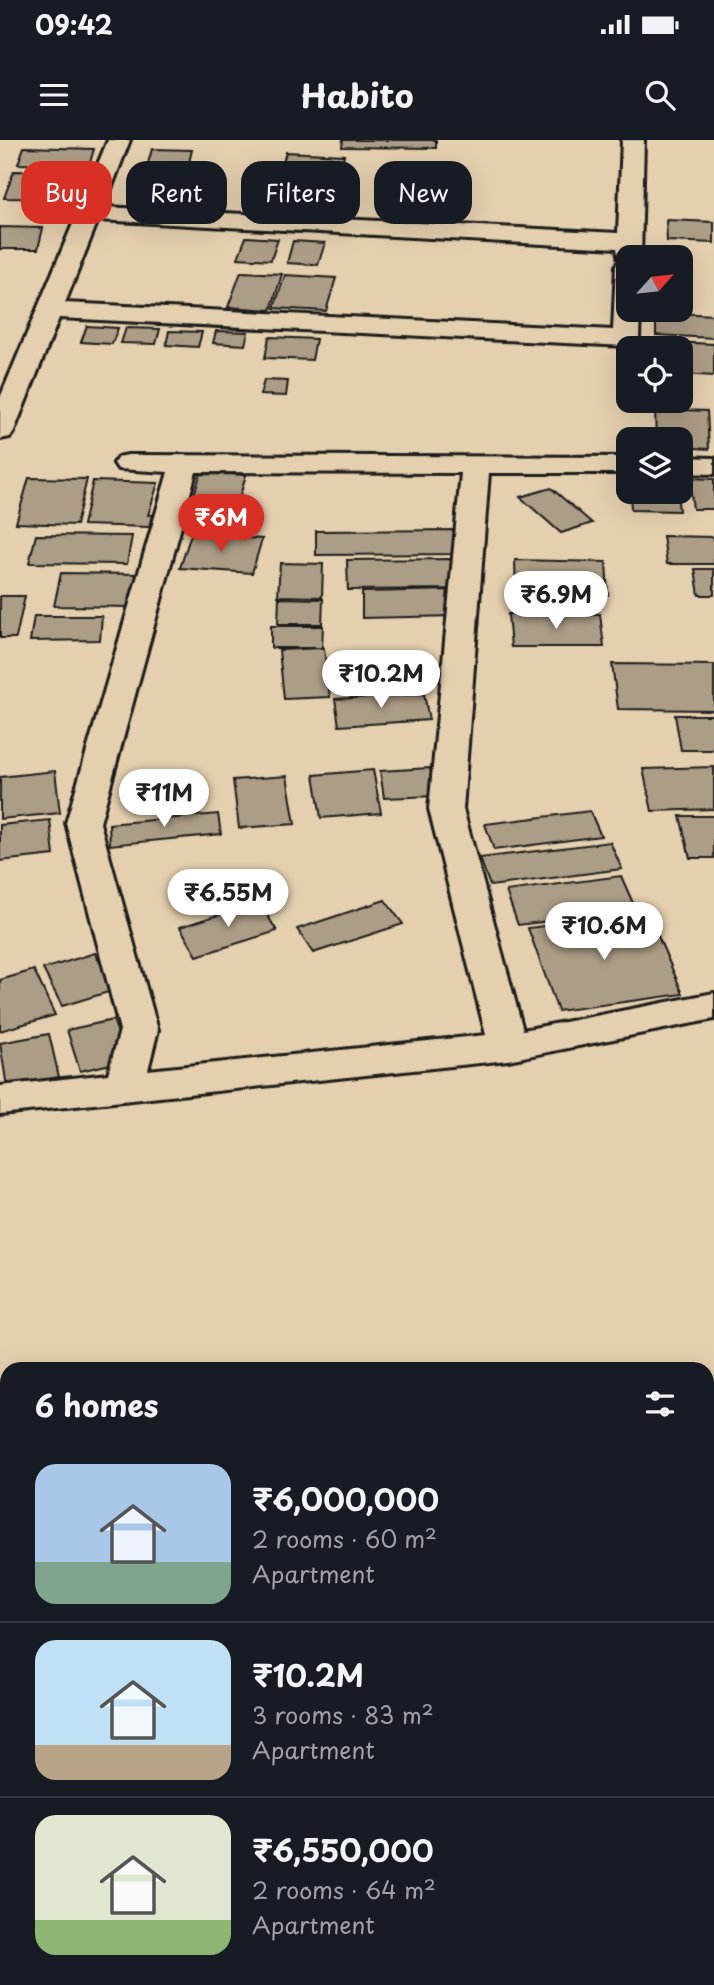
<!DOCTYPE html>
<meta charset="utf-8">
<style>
:root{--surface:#171b24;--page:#20242c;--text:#f1f3f6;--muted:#9ea1a6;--line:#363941;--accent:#d93025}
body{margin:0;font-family:"Playpen Sans",sans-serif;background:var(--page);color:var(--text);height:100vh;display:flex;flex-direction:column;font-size:26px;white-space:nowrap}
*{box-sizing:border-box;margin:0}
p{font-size:23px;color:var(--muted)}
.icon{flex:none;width:38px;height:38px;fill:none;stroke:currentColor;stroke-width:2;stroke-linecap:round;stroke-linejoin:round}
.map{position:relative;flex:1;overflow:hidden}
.side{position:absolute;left:0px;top:1222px;width:714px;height:625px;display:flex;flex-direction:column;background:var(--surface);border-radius:21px 21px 0 0;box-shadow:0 7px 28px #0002}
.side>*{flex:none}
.hud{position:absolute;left:21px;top:21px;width:672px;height:63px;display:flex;gap:14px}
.needle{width:46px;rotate:63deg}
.tools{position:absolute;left:616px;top:105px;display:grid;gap:14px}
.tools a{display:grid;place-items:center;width:77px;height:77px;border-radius:14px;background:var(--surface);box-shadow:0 7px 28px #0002;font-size:35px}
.price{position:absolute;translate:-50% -60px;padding:0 16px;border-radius:24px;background:#fff;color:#222;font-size:23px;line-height:46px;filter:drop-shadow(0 2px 4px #0008)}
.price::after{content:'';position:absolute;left:50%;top:42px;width:21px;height:16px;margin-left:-10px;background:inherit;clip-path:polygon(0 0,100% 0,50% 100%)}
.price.current{background:var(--accent);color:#fff}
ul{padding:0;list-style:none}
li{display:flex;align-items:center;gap:21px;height:175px;padding:0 35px}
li+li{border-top:2px solid var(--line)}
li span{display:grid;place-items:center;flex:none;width:196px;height:140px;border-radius:21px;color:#555}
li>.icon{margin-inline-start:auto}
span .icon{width:84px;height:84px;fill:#fffc;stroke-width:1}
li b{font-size:30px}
h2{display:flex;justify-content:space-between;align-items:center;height:84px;padding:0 35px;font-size:30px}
.chip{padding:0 24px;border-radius:21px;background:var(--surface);box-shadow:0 7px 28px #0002;font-size:24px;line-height:63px}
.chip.current{background:var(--accent);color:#fff}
.status{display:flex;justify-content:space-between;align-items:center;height:49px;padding:0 35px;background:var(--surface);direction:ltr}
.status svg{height:19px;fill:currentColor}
header{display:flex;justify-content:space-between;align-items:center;height:91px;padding:0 35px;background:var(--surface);font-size:32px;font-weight:700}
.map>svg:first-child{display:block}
.building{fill:#ac9d86;stroke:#1c1c1c;stroke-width:2}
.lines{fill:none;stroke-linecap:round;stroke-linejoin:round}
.street-casing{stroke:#1c1c1c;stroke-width:6}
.street{fill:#e4cfae;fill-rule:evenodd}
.rail-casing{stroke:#1c1c1c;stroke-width:10}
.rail{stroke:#e4cfae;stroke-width:7;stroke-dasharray:20;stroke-linecap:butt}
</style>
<div class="status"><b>09:42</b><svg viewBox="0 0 49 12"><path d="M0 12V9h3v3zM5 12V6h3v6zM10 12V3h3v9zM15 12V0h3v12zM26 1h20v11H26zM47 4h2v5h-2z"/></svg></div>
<header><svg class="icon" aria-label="menu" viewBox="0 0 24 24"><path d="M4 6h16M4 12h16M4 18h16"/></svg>Habito<svg class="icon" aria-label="search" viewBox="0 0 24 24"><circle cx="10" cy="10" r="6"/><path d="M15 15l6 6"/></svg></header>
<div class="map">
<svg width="714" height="1845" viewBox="0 0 714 1845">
<rect width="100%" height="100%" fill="#e4cfae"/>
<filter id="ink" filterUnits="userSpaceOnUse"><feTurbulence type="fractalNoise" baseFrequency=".0143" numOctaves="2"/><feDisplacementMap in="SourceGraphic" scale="14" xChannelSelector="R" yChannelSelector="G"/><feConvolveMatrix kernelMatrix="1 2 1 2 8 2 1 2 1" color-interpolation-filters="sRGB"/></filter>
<g filter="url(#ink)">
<g class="building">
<polygon points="343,0 436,0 436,8 342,7"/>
<polygon points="24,7 94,9 89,26 18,24"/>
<polygon points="152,9 192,10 186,35 145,34"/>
<polygon points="286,12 344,15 340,32 281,29"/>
<polygon points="14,31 86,32 77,59 4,58"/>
<polygon points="666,80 714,82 714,103 667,101"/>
<polygon points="0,87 43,88 38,109 0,109"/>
<polygon points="246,97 278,99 271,120 238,118"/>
<polygon points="293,101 325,103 318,125 287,123"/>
<polygon points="241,132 282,134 271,170 228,167"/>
<polygon points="285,135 336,138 326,171 274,168"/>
<polygon points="656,172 714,175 714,198 656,195"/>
<polygon points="87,186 118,188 112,204 81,202"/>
<polygon points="126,188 160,189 156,204 121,203"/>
<polygon points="169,191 202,192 198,207 166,205"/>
<polygon points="216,191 248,192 245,205 213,203"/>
<polygon points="269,197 316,199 312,220 265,218"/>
<polygon points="648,201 714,204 714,236 681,234 681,208 648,208"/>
<polygon points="264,240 288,241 286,256 260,255"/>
<polygon points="655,269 707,271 709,309 681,307 681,299 656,299"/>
<polygon points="201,332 246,335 230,391 184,388"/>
<polygon points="29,338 87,339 76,385 16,383"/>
<polygon points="689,338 714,339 714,369 693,369"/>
<polygon points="93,341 158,343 148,375 152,375 149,387 83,385"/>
<polygon points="551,348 592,383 561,393 520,357"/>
<polygon points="630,352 677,352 679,371 631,370"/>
<polygon points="461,390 463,414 316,415 316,391"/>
<polygon points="191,394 262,399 252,433 180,428"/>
<polygon points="36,395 132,396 127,424 29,423"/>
<polygon points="663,396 714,397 714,424 667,424"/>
<polygon points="452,419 455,449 348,450 347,420"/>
<polygon points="515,420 606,422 608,455 516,453"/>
<polygon points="280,423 323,424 322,457 278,456"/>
<polygon points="695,429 714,429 714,455 699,455"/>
<polygon points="61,433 142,434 136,467 54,466"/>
<polygon points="455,450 458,476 362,478 362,452"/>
<polygon points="0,456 25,456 16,498 0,498"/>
<polygon points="279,458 323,459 322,484 278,484"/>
<polygon points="508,474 600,474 604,507 511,507"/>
<polygon points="34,476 102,476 100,500 30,501"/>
<polygon points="271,486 323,486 322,508 271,508"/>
<polygon points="324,508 330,557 284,559 279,510"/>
<polygon points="612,524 714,525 714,570 618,569"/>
<polygon points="424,554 429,580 339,586 335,559"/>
<polygon points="675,575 714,575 714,610 681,610"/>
<polygon points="714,627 714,669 652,671 643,629"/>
<polygon points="430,628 435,656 384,658 380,631"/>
<polygon points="373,630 381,673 321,678 314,635"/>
<polygon points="55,631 60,673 0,679 0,637"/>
<polygon points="287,636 295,684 239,688 233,640"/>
<polygon points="590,671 601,696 494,710 485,684"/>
<polygon points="218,674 221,694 110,705 109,684"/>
<polygon points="680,676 714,676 714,718 690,718"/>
<polygon points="50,680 54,715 0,721 0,685"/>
<polygon points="610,702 622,729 490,746 480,718"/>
<polygon points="621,736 636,770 518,785 506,751"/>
<polygon points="385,760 403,784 313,813 297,789"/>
<polygon points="259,762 277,791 197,816 180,787"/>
<polygon points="648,773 683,854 558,871 528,788"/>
<polygon points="95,813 115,850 62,866 43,829"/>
<polygon points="34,830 55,875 0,891 0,840"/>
<polygon points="113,880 128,920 80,931 67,890"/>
<polygon points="49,894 59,937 7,947 0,903"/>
<polygon points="7,1440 7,1505 0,1506 0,1441"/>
<polygon points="7,1660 7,1745 0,1747 0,1662"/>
</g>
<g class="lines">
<g class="street-casing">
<g id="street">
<path d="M108,0H130L104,67L618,93L622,0H644L641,117H628V170H640L639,198L635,204L626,206L59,178L14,291L10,297L0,299V258ZM98,80L617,108L619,121L616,126L613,190L65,163Z"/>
<path d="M128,315L628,317V333H489L463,669L523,890L714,853V879L508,920L0,974V946L108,934L120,890L66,683L168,332L118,329L114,323L118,317ZM196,332L461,333L429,669L486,895L148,930L158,890L100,683Z"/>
<polygon points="681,317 714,318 714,334 681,333"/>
<polygon points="714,1716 714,1769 707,1772 707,1719"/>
<polygon points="442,1839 534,1839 532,1845 440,1845"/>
</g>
</g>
<use href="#street" class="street"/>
<g class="rail-casing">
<g id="rail">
<polyline points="707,1403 714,1402"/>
<polyline points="707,1476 714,1475"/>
<polyline points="0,1514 7,1512"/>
<polyline points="707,1520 714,1519"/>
<polyline points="0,1585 7,1583"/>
<polyline points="0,1646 7,1645"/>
<polyline points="707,1700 714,1699"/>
<polyline points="0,1802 7,1801"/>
</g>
</g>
<use href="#rail" class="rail"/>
</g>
</g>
</svg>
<div class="tools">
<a><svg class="needle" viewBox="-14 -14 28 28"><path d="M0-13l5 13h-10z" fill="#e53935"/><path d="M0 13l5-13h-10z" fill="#9ea1a6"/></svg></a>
<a><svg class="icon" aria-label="locate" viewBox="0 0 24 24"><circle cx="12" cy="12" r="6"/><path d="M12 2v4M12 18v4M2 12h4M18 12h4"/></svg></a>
<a><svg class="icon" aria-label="layers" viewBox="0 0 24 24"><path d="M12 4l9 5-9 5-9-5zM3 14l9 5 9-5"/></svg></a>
</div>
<b class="price current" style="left:221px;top:414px">₹6M</b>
<b class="price" style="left:556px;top:491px">₹6.9M</b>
<b class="price" style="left:381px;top:570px">₹10.2M</b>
<b class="price" style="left:164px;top:689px">₹11M</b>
<b class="price" style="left:228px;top:789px">₹6.55M</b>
<b class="price" style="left:604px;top:822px">₹10.6M</b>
<div class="hud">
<a class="chip current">Buy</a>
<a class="chip">Rent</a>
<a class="chip">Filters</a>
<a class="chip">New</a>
</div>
<section class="side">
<h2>6 homes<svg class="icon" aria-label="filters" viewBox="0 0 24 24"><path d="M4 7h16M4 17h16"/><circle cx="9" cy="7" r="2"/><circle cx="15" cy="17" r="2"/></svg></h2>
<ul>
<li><span style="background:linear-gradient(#a9c7e8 70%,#7fa58c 0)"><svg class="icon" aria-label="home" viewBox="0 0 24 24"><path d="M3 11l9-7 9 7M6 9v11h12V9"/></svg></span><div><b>₹6,000,000</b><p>2 rooms · 60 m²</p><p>Apartment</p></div></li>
<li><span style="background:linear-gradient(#bfe0f5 75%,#b9a48a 0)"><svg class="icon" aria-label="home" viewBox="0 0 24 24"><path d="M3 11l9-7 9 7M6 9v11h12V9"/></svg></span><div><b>₹10.2M</b><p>3 rooms · 83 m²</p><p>Apartment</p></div></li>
<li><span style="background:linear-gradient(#dfe7d0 75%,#8fb573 0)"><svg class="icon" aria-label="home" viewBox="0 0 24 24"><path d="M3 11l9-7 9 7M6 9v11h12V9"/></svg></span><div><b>₹6,550,000</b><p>2 rooms · 64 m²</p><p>Apartment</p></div></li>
</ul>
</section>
</div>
